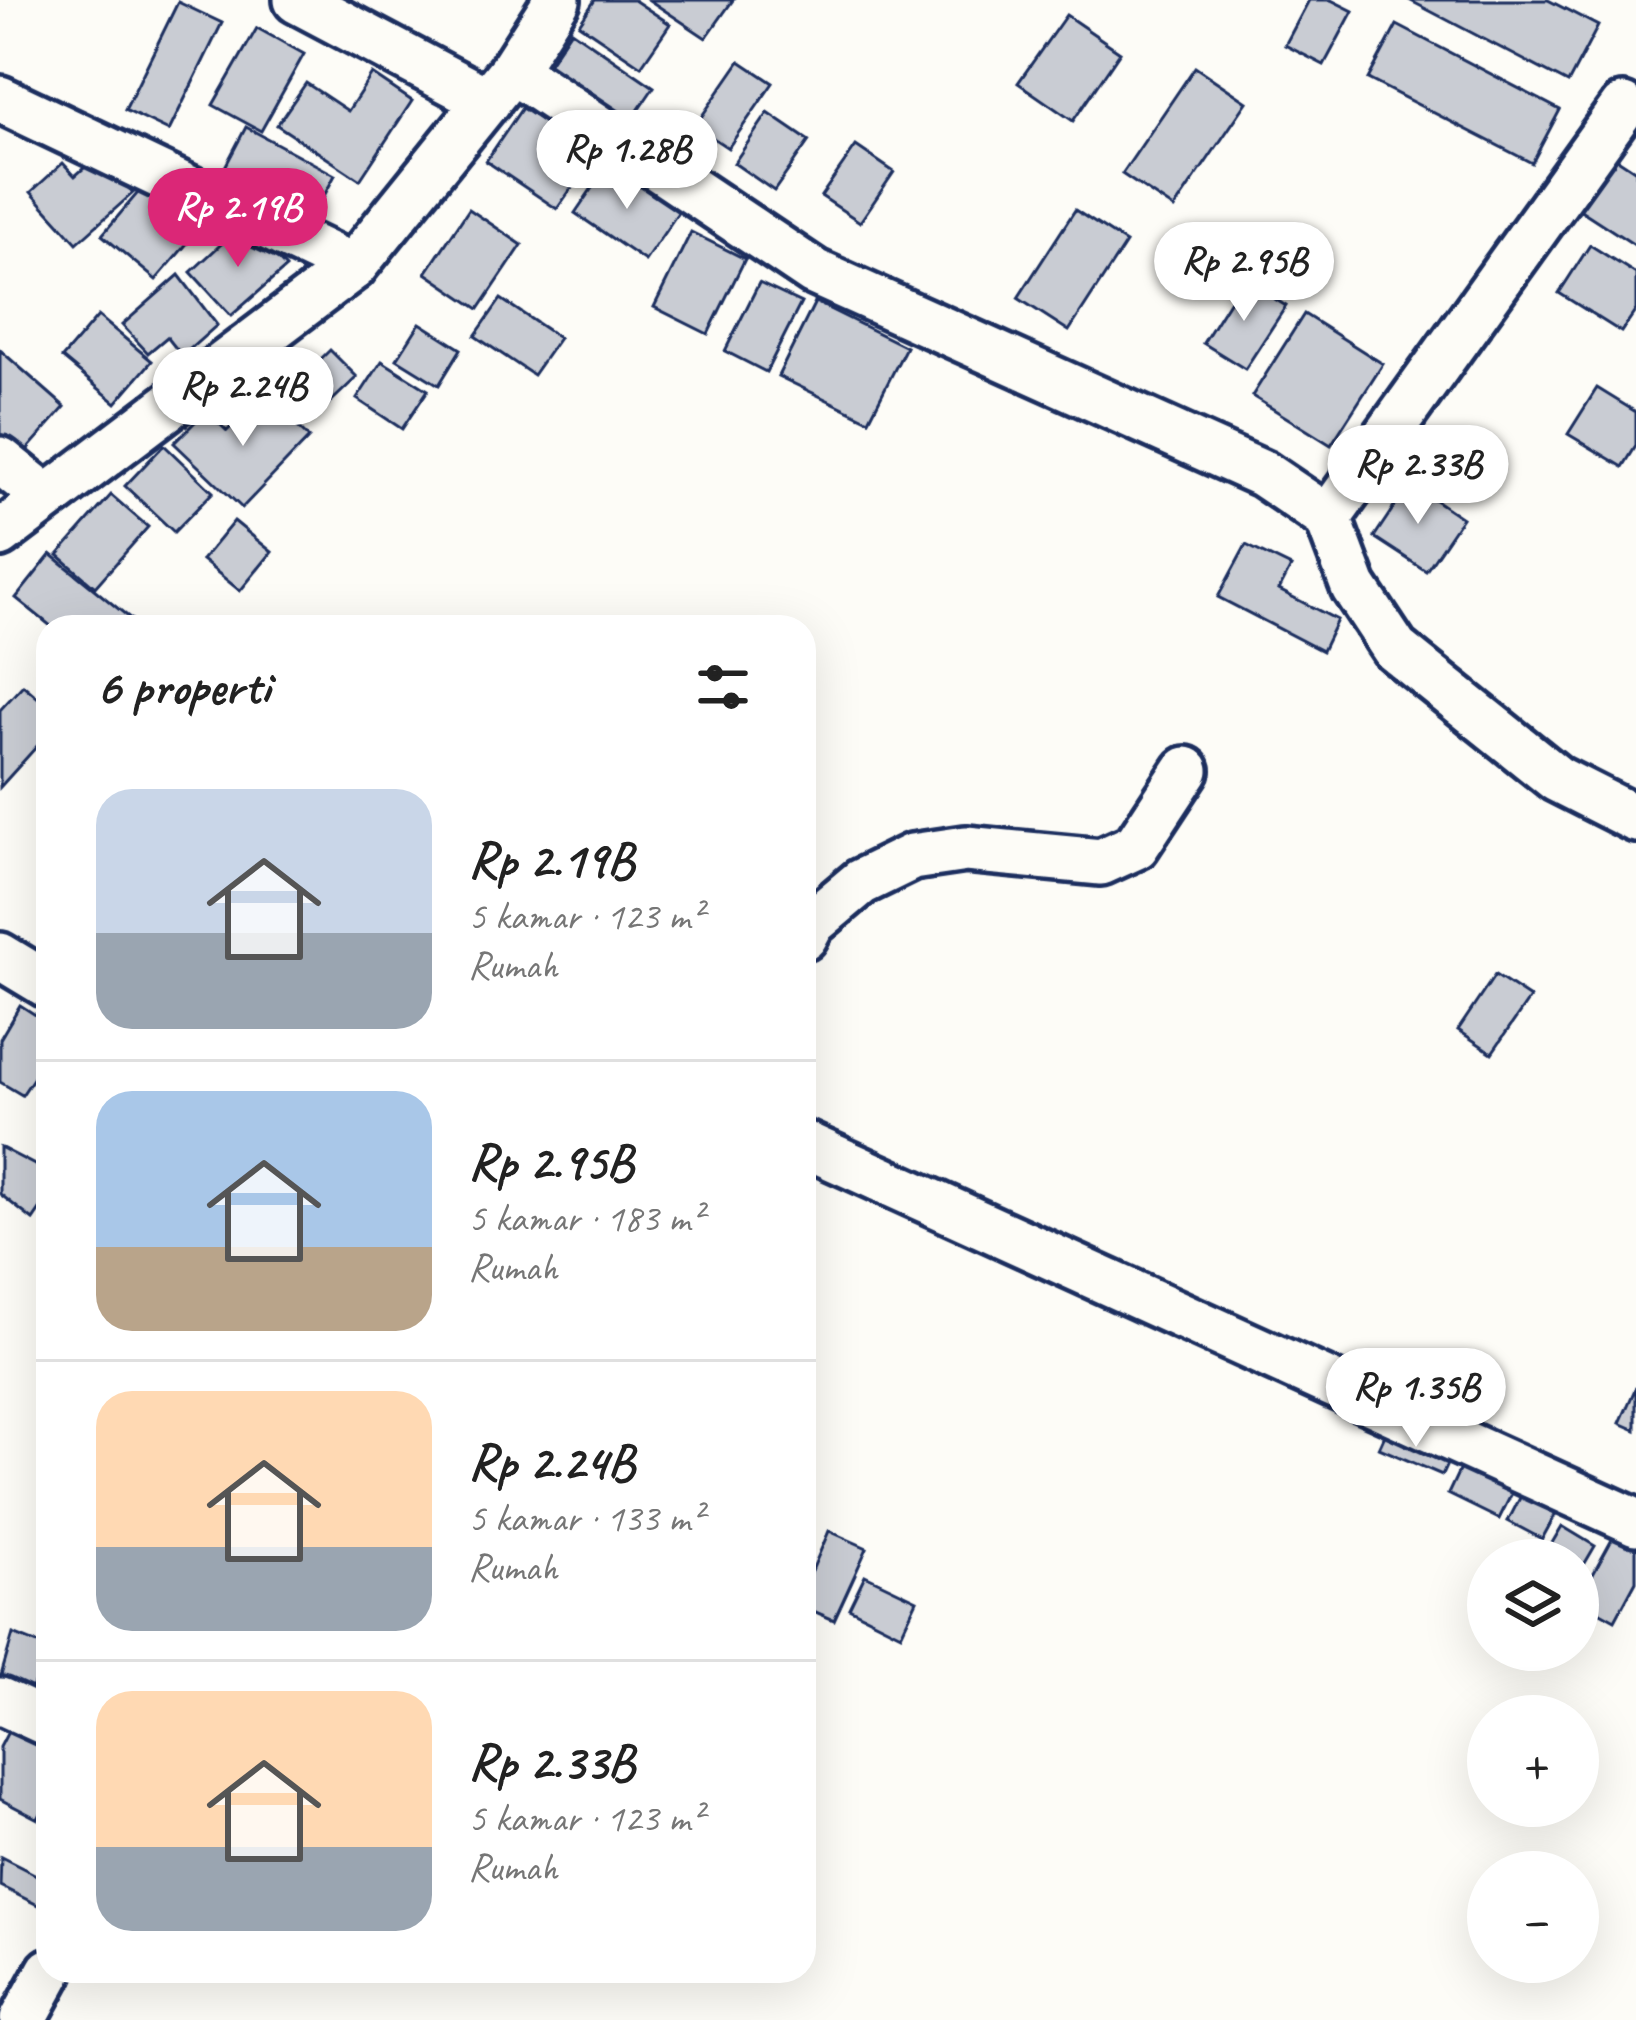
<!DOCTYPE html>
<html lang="id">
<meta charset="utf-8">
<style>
:root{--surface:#fff;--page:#f2f2f2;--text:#222;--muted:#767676;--line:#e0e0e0;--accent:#db2777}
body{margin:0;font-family:Caveat,sans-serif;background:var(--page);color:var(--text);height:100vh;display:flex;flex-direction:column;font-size:45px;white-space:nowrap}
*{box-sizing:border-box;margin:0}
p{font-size:39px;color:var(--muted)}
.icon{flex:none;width:66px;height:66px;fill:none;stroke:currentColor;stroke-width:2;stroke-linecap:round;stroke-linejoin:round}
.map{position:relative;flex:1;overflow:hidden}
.details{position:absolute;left:36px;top:615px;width:780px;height:1368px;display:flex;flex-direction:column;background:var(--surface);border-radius:36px;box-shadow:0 12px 48px #0002}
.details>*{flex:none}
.buttons{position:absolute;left:1467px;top:1539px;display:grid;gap:24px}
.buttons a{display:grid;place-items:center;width:132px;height:132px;border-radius:50%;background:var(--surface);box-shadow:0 12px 48px #0002;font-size:60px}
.price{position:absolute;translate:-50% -102px;padding:0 27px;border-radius:42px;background:#fff;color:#222;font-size:39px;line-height:78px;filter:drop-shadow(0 3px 6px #0008)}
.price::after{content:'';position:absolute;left:50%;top:72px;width:36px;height:27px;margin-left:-18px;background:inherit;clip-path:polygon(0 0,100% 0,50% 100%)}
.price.selected{background:var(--accent);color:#fff}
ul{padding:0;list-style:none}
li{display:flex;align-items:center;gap:36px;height:300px;padding:0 60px}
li+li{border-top:3px solid var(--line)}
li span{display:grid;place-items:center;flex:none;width:336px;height:240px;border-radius:36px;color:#555}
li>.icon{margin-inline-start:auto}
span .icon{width:144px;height:144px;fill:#fffc;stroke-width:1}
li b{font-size:51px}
h2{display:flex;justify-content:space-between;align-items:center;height:144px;padding:0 60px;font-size:51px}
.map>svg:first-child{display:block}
.building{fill:#c9ccd3;stroke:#1b2f5e;stroke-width:3}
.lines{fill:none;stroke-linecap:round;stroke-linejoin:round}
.street-casing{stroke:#1b2f5e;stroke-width:54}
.street{stroke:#fdfcf7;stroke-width:45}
</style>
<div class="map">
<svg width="1636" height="2020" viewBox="0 0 1636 2020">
<rect width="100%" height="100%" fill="#fdfcf7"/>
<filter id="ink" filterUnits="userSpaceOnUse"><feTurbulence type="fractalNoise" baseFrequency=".00833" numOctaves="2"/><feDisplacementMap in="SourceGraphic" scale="24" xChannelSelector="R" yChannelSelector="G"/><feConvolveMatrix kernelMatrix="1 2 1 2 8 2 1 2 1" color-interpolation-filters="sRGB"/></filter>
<g filter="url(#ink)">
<g class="building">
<polygon points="595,0 634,0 670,24 641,66 579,24"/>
<polygon points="649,0 733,0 706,38"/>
<polygon points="1309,0 1331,0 1353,11 1324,65 1285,45"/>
<polygon points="1409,0 1548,0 1598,26 1568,83"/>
<polygon points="178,2 222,23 169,131 125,110"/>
<polygon points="1066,15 1120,52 1073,121 1018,83"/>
<polygon points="1397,25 1560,110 1532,163 1368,79"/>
<polygon points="257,28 304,54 261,131 213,105"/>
<polygon points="571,30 654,87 626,128 543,72"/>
<polygon points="740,61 773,83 728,148 695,126"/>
<polygon points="1195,67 1247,102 1174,209 1122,174"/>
<polygon points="372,74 412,101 360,180 277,125 306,83 348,111"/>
<polygon points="522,108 594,156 557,209 486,161"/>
<polygon points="768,113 809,141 774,191 734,163"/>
<polygon points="246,127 335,175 304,234 215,186"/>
<polygon points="856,146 894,172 860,222 821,196"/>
<polygon points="1610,154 1636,171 1636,246 1576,207"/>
<polygon points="99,155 133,193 77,243 31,192 63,163 75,176"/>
<polygon points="609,163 679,211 645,261 575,213"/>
<polygon points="142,188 196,233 156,280 102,235"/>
<polygon points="469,209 522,245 479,309 426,273"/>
<polygon points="1075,210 1126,243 1069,331 1018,298"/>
<polygon points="244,223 286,268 231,316 191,272"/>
<polygon points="691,232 745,259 708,334 654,307"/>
<polygon points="1590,245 1636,274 1636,310 1621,332 1559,293"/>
<polygon points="179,275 217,325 182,356 167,337 148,353 122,325"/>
<polygon points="1243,279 1286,306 1245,369 1203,343"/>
<polygon points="759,283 801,303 766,372 725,351"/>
<polygon points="501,299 559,338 533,375 475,336"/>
<polygon points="815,302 906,347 869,420 778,376"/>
<polygon points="1304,314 1383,364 1331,445 1252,396"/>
<polygon points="98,316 152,361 116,403 62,358"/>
<polygon points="420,323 461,349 439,385 397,359"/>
<polygon points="0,350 65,407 18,460 0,444"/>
<polygon points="330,350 357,377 315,417 289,390"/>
<polygon points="382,361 428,390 402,429 357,399"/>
<polygon points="1597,388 1636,412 1636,446 1623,467 1568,434"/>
<polygon points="264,394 309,438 242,508 174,443 206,411 227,431"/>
<polygon points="164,445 213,492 174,532 125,486"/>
<polygon points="1410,483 1462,518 1426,571 1374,537"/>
<polygon points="111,495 148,527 95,587 58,555"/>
<polygon points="234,521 272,552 240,591 202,560"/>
<polygon points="1246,545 1291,567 1279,590 1337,620 1322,651 1218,597"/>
<polygon points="51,554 131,619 125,627 52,627 16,598"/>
<polygon points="23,685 48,706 48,734 0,787 0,710"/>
<polygon points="1495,975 1530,998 1492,1053 1458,1030"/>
<polygon points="20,1005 48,1023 48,1056 22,1095 0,1082 0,1039"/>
<polygon points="0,1147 48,1172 48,1198 33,1220 0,1194"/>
<polygon points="1636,1387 1636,1430 1620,1423"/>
<polygon points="1390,1424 1453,1451 1442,1475 1379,1448"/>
<polygon points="1464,1460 1516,1485 1499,1519 1448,1494"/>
<polygon points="1524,1490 1559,1508 1542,1539 1508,1521"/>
<polygon points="1620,1525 1636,1533 1636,1581 1615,1620 1579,1600"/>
<polygon points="1562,1526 1595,1546 1578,1575 1578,1560 1542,1560"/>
<polygon points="829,1531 867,1548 834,1620 804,1607 804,1589"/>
<polygon points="865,1575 917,1600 901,1634 849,1608"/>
<polygon points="13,1634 48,1648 31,1691 0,1679"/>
<polygon points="12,1724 48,1743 48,1800 38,1819 0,1799 0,1747"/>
<polygon points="1,1857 48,1881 48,1910 0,1886"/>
</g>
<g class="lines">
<g class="street-casing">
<g id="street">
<polyline points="297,0 488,101"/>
<polyline points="512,70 814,272 1263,474 1328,518 1354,587 1395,649 1557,779 1636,819"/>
<polyline points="0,99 353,267"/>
<polyline points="0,460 47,498"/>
<polyline points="1328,518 1623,107"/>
<polyline points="0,534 353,267 512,70 557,0"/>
<polyline points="804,937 811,924 861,882 912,857 966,849 1101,862 1136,846 1186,770"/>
<polyline points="0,956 48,985"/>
<polyline points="804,1144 1636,1522"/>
<polyline points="0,1701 48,1723"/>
<polyline points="23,2020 50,1971"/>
</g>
</g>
<use href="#street" class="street"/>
</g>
</g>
</svg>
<div class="buttons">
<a><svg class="icon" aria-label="layers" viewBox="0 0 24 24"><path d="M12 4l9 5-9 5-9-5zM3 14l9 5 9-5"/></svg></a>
<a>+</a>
<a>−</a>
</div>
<b class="price" style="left:627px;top:212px">Rp 1.28B</b>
<b class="price selected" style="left:238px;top:270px">Rp 2.19B</b>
<b class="price" style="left:1244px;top:324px">Rp 2.95B</b>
<b class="price" style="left:243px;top:449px">Rp 2.24B</b>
<b class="price" style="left:1418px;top:527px">Rp 2.33B</b>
<b class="price" style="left:1416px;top:1450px">Rp 1.35B</b>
<section class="details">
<h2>6 properti<svg class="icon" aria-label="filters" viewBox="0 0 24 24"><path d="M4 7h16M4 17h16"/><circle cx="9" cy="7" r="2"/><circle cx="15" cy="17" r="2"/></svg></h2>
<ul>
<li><span style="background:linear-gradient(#c9d6e8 60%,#9aa5b1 0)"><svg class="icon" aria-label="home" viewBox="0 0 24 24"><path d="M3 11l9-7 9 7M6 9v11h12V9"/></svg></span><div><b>Rp 2.19B</b><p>5 kamar · 123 m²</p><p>Rumah</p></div></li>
<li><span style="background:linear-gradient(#a9c7e8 65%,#b9a48a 0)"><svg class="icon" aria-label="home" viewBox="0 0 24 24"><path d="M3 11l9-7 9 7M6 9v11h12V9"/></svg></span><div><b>Rp 2.95B</b><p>5 kamar · 183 m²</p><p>Rumah</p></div></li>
<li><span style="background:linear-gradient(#ffd9b3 65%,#9aa5b1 0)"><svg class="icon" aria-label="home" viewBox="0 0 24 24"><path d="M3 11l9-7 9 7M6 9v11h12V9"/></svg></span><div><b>Rp 2.24B</b><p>5 kamar · 133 m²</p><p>Rumah</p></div></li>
<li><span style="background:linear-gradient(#ffd9b3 65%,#9aa5b1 0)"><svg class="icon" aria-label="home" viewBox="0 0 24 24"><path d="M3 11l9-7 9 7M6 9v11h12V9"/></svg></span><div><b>Rp 2.33B</b><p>5 kamar · 123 m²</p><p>Rumah</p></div></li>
</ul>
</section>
</div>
